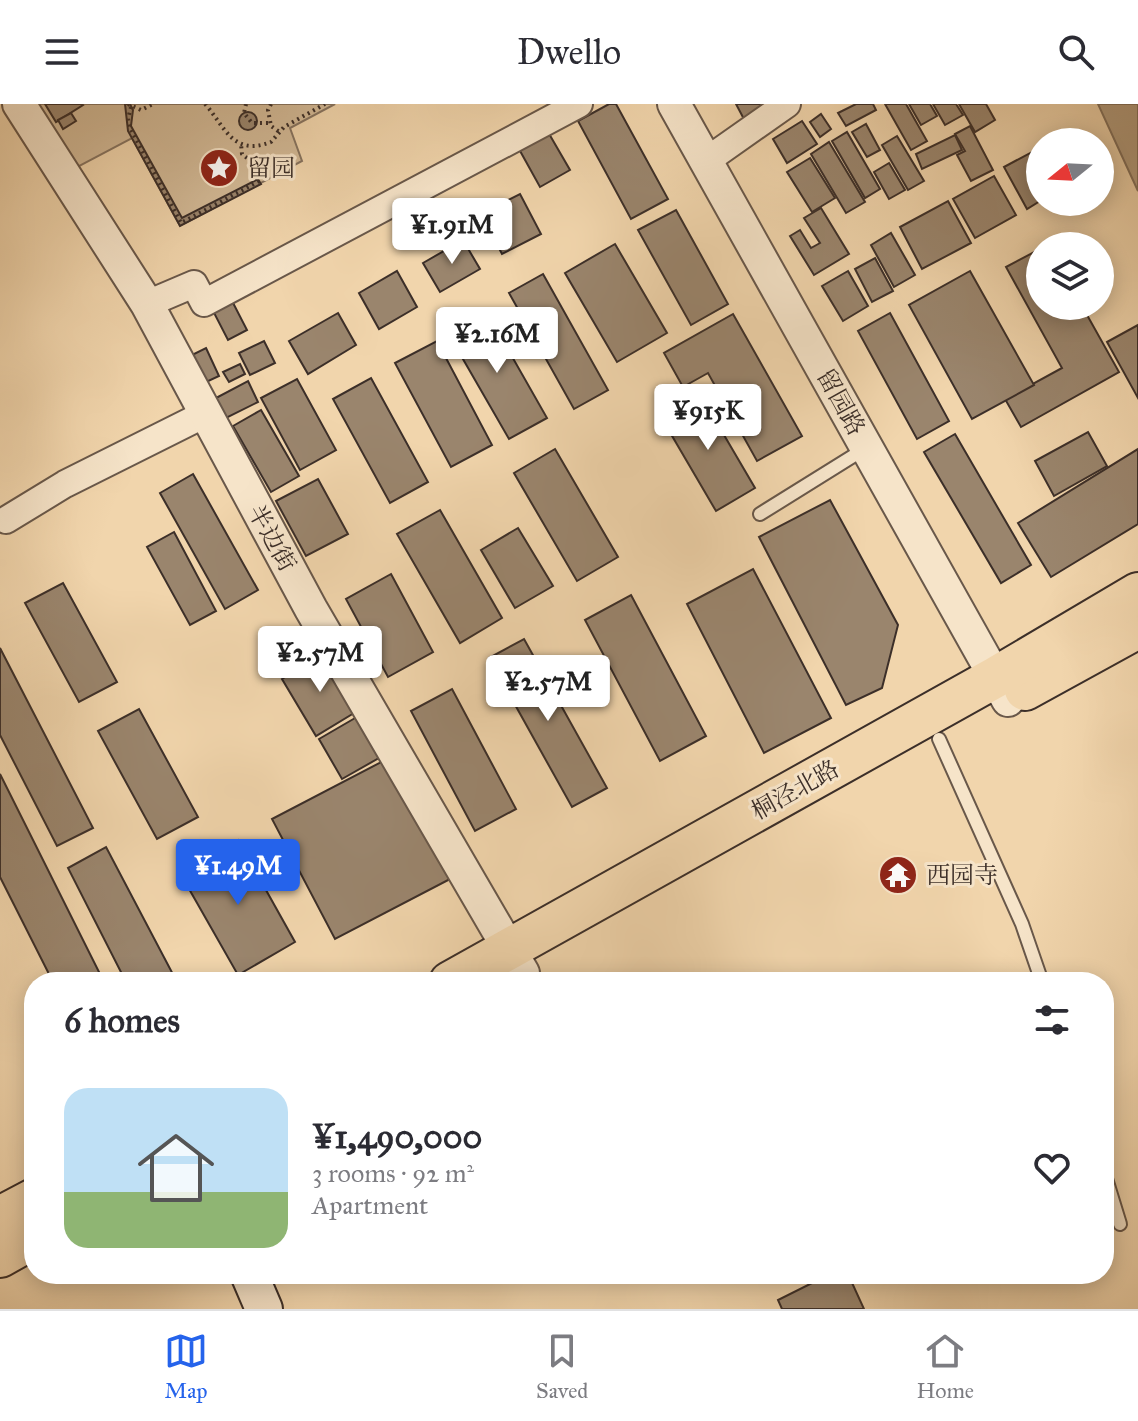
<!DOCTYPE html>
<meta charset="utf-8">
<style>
:root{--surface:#fff;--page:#f7f7f7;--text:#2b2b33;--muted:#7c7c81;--line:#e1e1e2;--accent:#2563eb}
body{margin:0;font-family:"IM FELL Great Primer","Noto Serif SC",serif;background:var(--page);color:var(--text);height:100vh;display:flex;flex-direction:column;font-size:30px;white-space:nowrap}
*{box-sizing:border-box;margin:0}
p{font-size:26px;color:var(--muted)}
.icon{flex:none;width:44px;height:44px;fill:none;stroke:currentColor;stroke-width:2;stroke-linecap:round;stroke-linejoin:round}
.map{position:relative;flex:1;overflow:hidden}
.drawer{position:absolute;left:24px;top:868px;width:1090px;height:312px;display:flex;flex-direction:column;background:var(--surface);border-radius:32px;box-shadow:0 4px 20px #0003}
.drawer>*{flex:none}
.needle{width:52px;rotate:252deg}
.tools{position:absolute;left:1026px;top:24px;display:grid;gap:16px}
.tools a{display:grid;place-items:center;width:88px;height:88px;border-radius:50%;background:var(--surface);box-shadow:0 4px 20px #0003;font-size:40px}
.price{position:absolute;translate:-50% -68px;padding:0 18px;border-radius:8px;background:#fff;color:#222;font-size:26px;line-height:52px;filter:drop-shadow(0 2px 4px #0008)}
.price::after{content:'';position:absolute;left:50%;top:48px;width:24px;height:18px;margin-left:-12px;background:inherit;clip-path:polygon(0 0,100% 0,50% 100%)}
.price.active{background:var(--accent);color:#fff}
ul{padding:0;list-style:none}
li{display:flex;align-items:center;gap:24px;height:200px;padding:0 40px}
li span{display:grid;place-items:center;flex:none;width:224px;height:160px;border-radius:24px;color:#555}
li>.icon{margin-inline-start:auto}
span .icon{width:96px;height:96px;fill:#fffc;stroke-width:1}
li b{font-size:34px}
h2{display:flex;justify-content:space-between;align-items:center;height:96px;padding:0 40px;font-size:34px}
header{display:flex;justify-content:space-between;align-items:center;height:104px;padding:0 40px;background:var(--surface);font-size:36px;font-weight:600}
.tab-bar{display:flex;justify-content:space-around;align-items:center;height:112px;border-top:2px solid var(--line);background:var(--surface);font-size:22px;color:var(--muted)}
.tab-bar a{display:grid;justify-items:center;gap:4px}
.tab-bar .active{color:var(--accent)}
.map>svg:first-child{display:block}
.green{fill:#d2b996;stroke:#877460;stroke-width:2}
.water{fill:#b39d7f;stroke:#83715d;stroke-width:2}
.building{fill:#9a856d;stroke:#3c2f29;stroke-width:2}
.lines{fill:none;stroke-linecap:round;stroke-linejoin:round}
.service-casing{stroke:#69584a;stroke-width:16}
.minor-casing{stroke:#69584a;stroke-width:30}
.tertiary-casing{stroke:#69584a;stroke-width:36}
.secondary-casing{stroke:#3c2f29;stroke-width:40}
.primary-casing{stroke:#3c2f29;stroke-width:44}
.path{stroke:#3c2f29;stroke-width:4;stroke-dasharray:2 4;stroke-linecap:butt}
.service{stroke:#f6e4c9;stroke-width:12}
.minor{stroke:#f6e4c9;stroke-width:26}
.tertiary{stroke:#f6e4c9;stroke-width:32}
.secondary{stroke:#f6e4c9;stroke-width:36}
.primary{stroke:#f1d5ac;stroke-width:40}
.labels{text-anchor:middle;stroke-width:6;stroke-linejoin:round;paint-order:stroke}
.poi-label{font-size:24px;fill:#3c2f29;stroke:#f6e4c9;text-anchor:start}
.street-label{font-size:24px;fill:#3c2f29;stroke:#f6e4c9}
</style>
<header><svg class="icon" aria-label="menu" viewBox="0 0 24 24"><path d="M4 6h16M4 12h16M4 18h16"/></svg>Dwello<svg class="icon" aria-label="search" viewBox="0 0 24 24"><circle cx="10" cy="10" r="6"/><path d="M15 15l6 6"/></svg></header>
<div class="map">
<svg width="1138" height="1205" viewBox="0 0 1138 1205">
<rect width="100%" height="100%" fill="#f1d5ac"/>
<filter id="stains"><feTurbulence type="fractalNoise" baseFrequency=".0025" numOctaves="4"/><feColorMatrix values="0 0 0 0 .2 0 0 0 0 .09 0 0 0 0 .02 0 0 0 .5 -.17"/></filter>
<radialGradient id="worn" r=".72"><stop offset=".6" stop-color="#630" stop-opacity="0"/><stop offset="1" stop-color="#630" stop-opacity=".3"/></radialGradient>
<polygon class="green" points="32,0 335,0 290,24 302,57 180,122 132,34 68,68"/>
<polygon class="water" points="1098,0 1138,0 1138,87"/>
<g class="building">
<polygon points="45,0 82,0 83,1 56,18"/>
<polygon points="125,0 130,0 133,6 131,22 182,114 258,75 261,80 180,122 128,27"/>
<polygon points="609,0 616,0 668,95 631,115 578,17"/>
<polygon points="736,0 773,0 745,17"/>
<polygon points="856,0 873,0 876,6 846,22 838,9"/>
<polygon points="885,0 906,0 927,37 911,46"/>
<polygon points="909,0 930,0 937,12 921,21"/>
<polygon points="933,0 956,0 963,11 945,21"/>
<polygon points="959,0 986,0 995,16 975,28"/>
<circle cx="248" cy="17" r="9"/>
<polygon points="71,9 76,17 63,25 58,16"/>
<polygon points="821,10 831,25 820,33 810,18"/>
<polygon points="802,17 817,40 787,59 773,35"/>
<polygon points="866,20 880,46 867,53 852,28"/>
<polygon points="970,22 993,66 971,77 957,51 965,47 955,30"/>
<polygon points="548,28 570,66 540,83 519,45"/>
<polygon points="847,28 880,85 865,94 832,37"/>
<polygon points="955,31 962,46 922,65 916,50"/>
<polygon points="897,32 924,77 908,86 882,41"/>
<polygon points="829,38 865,98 846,109 811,50"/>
<polygon points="1032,48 1040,63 1040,97 1027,105 1004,63"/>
<polygon points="810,54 835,94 812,108 787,68"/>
<polygon points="889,59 905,86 889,95 874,68"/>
<polygon points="994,72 1016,111 975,134 953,95"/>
<polygon points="520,90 541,130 502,150 481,110"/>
<polygon points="948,97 971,139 922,165 900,123"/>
<polygon points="821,104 849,150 814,171 790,132 800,126 811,144 820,139 804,114"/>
<polygon points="676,106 728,200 691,221 638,126"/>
<polygon points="891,129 915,171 894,183 871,141"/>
<polygon points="463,136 480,165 440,188 423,159"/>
<polygon points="615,140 667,229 617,258 565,169"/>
<polygon points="1040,145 1040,202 1082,202 1119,268 1021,323 1005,295 1062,264 1006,163"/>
<polygon points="875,154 893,187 872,198 855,165"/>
<polygon points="397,167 417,203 379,225 359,189"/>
<polygon points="848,167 868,202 843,217 822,182"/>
<polygon points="970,167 1034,281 972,315 909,201"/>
<polygon points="543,170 608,286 574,305 509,189"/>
<polygon points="230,193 247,226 228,236 211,203"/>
<polygon points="486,207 547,314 509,335 448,229"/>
<polygon points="338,209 356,241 308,270 289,237"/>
<polygon points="890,209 949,317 917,335 858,227"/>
<polygon points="733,210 802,332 757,357 708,269 683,283 664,249"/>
<polygon points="1138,221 1138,294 1107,238"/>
<polygon points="264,237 275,259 250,271 239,249"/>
<polygon points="437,237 492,341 451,363 395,259"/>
<polygon points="206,244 219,272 202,280 188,253"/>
<polygon points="240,260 245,270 229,278 223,268"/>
<polygon points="371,274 428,378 390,399 333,295"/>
<polygon points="297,275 336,346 300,366 261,294"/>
<polygon points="248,277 258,298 226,314 216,294"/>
<polygon points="700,290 755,384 716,407 661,313"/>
<polygon points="261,306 299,372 271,388 233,322"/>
<polygon points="1088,328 1107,362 1054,392 1035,357"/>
<polygon points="955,330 1031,461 1001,479 924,348"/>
<polygon points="555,345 618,453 577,477 514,369"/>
<polygon points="1138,345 1138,420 1051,473 1018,419"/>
<polygon points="193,370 258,486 225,505 160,389"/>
<polygon points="318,375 348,430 306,452 276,397"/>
<polygon points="830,396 898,521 882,584 846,601 759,433"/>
<polygon points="440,406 502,514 460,539 397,430"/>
<polygon points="518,424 553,482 515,504 481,446"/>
<polygon points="174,428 216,507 190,521 147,443"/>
<polygon points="753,465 831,614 764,649 687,500"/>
<polygon points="391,470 433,548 388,573 346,495"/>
<polygon points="63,479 117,578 79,598 25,499"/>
<polygon points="631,491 706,632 660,657 585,516"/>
<polygon points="524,535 607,684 572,703 489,554"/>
<polygon points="0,544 93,724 57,742 0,631"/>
<polygon points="325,549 359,606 316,632 282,575"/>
<polygon points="452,585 516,705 475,727 411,607"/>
<polygon points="139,605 198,713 157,735 98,627"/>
<polygon points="362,610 386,650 342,675 319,635"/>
<polygon points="389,654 452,774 335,835 272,715"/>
<polygon points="0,670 104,878 53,878 0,773"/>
<polygon points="238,736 295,838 238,871 180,769"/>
<polygon points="106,743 177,878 126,878 68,764"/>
<polygon points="830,1170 848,1170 864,1205 782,1205 778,1196"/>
</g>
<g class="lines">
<g class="service-casing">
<g id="service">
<polyline points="760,410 866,344"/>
<polyline points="939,635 1022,820 1042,878"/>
<polyline points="1104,1068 1120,1120"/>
</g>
</g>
<g class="minor-casing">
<g id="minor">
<polyline points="706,57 787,0"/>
<polyline points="147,200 194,180 204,199 579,0"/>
<polyline points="6,416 65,380 205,310"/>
</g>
</g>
<g class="tertiary-casing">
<g id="tertiary">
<polyline points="19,0 147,200 311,505 523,869"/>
<polyline points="674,0 1008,596"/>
</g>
</g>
<g class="secondary-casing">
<polyline id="secondary" points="249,1170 264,1205"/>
</g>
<g class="primary-casing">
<g id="primary">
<polyline points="1025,586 1138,524"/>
<polyline points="450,878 996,573 1138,489"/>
<polyline points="0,1113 34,1095"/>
<polyline points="0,1153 34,1134"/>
</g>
</g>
<g class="path">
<polyline points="128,0 141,6 153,0"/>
<path d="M205,0C225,22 232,53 271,38L284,23L325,0"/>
<polyline points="246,0 244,9 252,19 270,19"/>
<polyline points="271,0 268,6 271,22 281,29"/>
<polyline points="131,3 128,15 130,24 181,119 265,74 257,62 242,50 241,40"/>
</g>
<use href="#service" class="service"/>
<use href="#minor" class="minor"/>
<use href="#tertiary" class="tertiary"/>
<use href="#secondary" class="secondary"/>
<use href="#primary" class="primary"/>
</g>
<defs>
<g id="sight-disc" transform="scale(2)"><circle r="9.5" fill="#8f2418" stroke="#f6e4c9"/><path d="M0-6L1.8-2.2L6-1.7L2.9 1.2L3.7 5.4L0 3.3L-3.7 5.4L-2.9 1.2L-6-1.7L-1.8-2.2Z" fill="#fff"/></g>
<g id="temple-disc" transform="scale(2)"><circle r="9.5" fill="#8f2418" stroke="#f6e4c9"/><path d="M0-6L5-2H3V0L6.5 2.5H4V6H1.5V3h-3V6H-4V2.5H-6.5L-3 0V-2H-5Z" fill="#fff"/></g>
</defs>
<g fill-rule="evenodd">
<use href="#sight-disc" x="219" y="64"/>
<use href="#temple-disc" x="898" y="771"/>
</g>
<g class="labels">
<g class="poi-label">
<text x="247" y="72">留园</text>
<text x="926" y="779">西园寺</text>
</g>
<g class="street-label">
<text transform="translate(841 298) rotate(61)" y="8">留园路</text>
<text transform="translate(272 434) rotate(61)" y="8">半边街</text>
<text transform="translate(795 686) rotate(-29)" y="8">桐泾北路</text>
</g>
</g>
<rect width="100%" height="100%" filter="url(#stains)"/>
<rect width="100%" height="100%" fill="url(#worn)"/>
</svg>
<div class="tools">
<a><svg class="needle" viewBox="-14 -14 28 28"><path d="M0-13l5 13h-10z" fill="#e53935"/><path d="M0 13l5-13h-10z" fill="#7c7c81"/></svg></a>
<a><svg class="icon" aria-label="layers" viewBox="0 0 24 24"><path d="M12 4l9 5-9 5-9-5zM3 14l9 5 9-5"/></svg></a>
</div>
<b class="price" style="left:452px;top:162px">¥1.91M</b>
<b class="price" style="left:497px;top:271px">¥2.16M</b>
<b class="price" style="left:708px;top:348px">¥915K</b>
<b class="price" style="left:320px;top:590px">¥2.57M</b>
<b class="price" style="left:548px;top:619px">¥2.57M</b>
<b class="price active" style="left:238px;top:803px">¥1.49M</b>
<section class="drawer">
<h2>6 homes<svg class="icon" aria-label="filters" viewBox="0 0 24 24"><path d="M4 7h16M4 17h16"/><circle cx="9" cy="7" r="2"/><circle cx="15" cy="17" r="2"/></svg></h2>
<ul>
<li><span style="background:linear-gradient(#bfe0f5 65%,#8fb573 0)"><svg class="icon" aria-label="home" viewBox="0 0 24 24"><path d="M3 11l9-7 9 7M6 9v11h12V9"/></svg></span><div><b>¥1,490,000</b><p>3 rooms · 92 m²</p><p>Apartment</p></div><svg class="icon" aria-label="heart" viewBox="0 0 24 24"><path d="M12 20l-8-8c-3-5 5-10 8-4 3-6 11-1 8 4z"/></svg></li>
</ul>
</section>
</div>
<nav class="tab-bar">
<a class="active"><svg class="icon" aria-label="map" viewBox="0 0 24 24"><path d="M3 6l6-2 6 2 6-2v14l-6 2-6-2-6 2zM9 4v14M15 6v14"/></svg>Map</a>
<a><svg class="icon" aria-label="saved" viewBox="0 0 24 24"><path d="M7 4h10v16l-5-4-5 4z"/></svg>Saved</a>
<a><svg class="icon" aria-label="home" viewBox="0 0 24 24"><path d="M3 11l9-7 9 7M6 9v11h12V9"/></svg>Home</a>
</nav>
